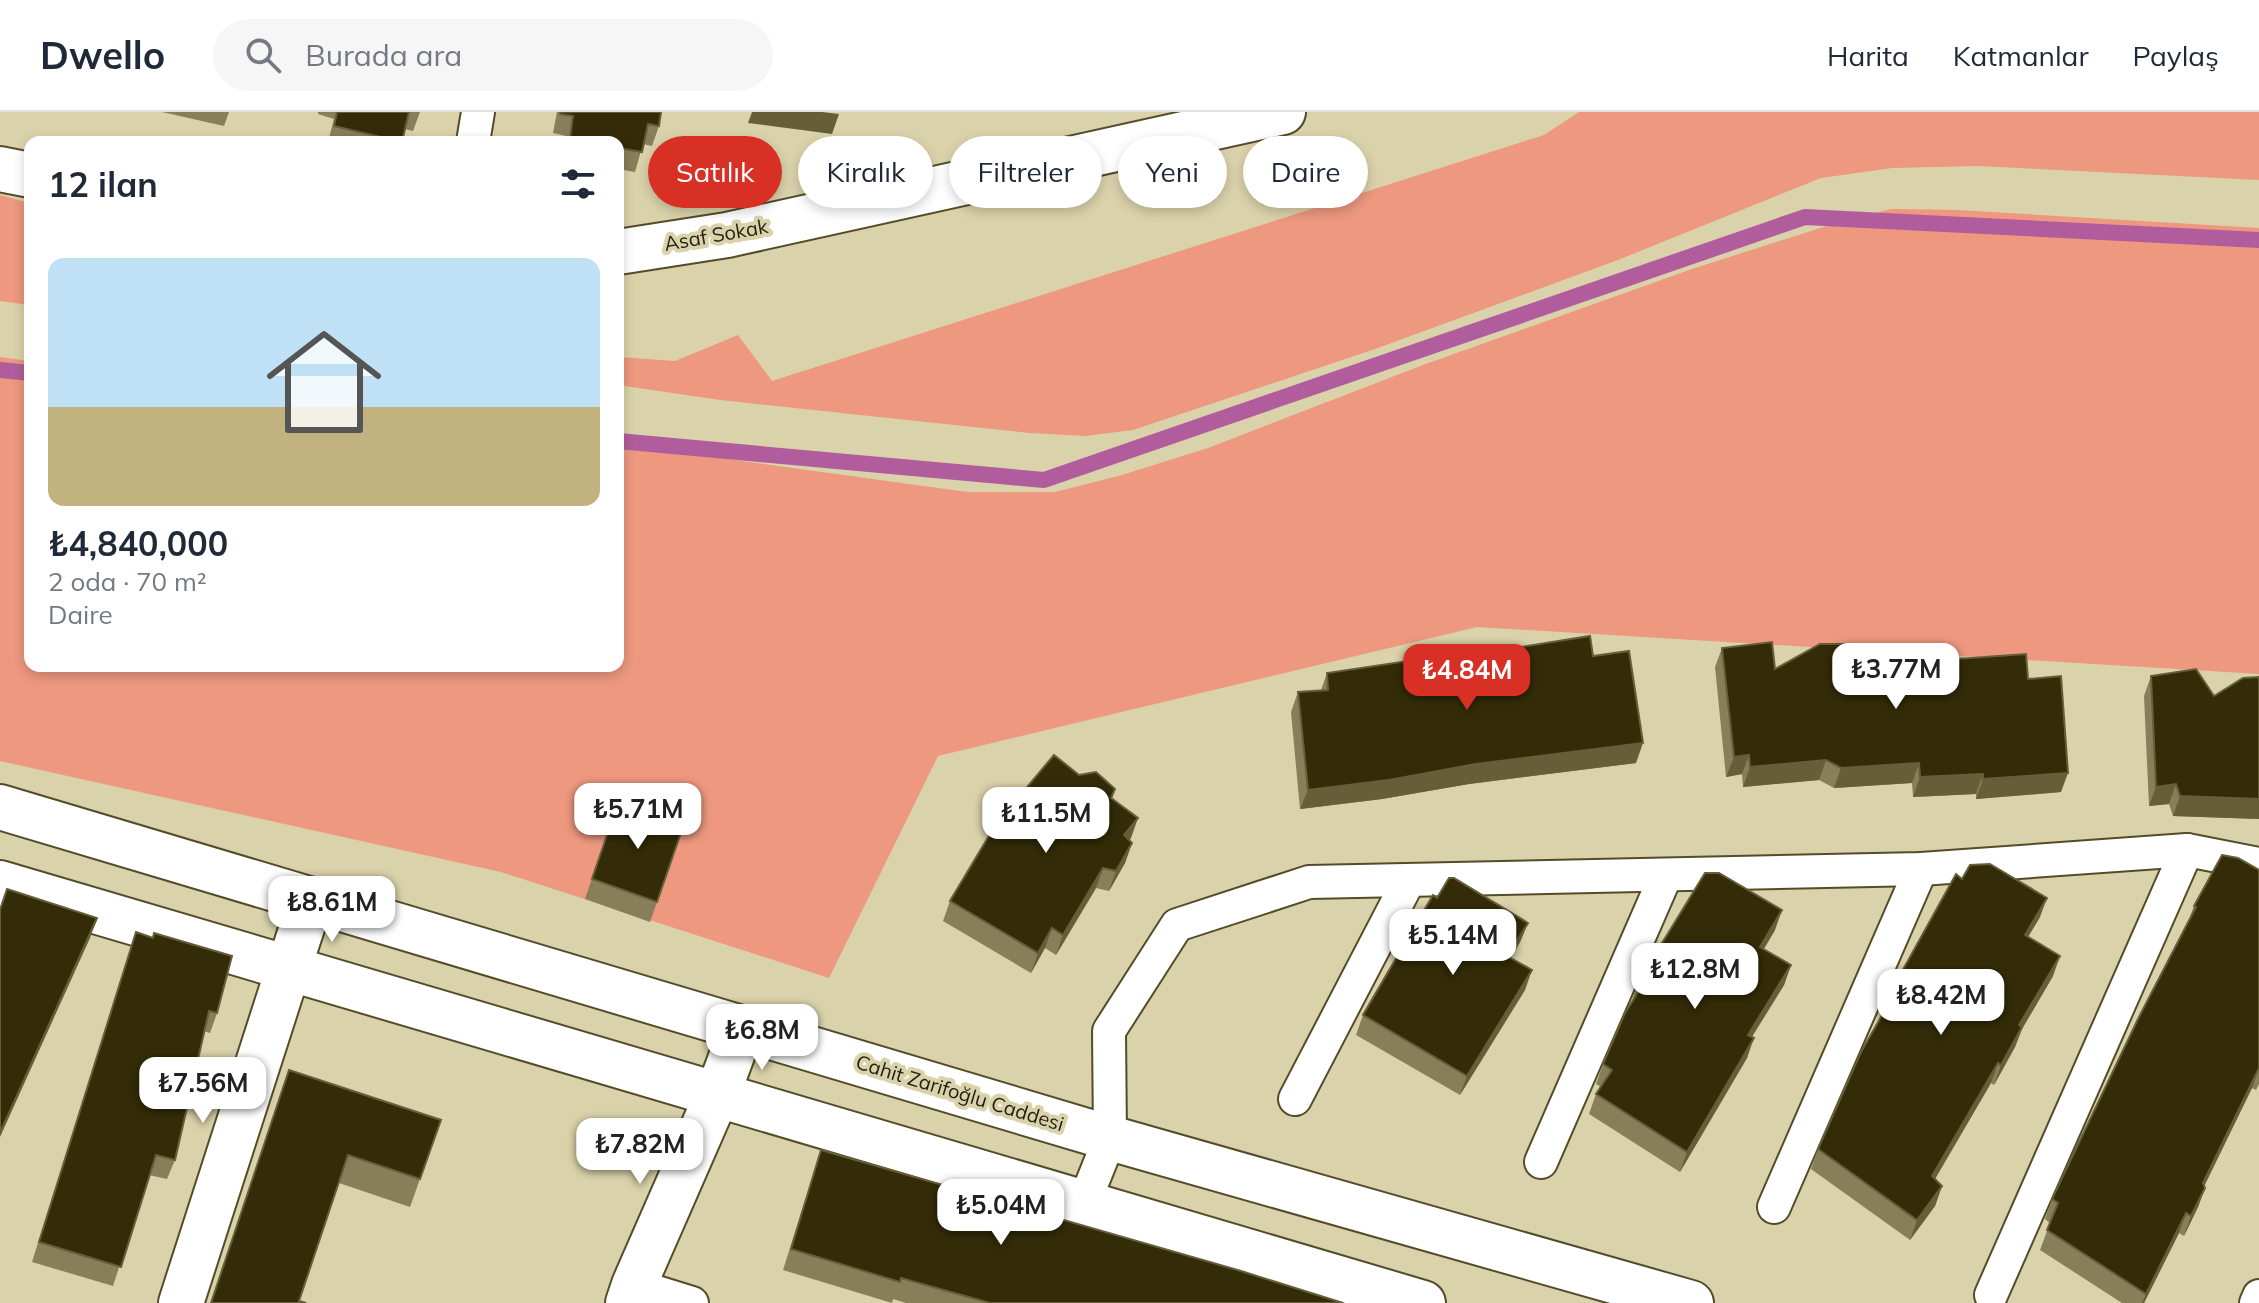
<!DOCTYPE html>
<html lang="tr">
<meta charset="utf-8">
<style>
:root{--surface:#fff;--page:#f6f6f7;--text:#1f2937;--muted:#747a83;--line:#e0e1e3;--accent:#d93025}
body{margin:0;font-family:Mulish,sans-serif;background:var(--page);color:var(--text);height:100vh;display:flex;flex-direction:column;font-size:30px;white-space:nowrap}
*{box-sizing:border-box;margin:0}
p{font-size:26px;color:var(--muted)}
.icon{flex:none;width:44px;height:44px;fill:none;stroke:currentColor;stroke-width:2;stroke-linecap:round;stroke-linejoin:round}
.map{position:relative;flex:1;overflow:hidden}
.sheet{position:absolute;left:24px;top:24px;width:600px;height:536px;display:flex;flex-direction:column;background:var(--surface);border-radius:16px;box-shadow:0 4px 12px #0003}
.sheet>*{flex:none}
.guide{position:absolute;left:648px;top:24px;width:760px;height:72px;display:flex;gap:16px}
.price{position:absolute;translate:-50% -68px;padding:0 18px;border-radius:16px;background:#fff;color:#222;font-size:26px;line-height:52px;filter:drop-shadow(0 2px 4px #0008)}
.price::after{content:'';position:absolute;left:50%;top:48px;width:24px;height:18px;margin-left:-12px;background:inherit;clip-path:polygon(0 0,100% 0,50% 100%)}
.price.active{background:var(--accent);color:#fff}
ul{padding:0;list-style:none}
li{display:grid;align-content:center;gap:16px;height:424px;padding:0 24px}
li span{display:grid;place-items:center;height:248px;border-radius:16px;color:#555}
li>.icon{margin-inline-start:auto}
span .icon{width:144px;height:144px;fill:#fffc;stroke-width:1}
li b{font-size:34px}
h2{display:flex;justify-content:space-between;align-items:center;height:96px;padding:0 24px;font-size:34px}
.tag{padding:0 28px;border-radius:36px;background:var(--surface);box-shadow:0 4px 12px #0003;font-size:28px;line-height:72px}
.tag.active{background:var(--accent);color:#fff}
header{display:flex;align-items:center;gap:48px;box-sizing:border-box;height:112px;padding:0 40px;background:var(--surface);border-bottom:2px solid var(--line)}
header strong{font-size:38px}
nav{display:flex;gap:44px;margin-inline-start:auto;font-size:28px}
.search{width:560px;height:72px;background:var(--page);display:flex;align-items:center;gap:20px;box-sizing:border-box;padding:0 28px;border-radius:44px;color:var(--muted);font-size:30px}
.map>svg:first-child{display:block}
.green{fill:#ed987f}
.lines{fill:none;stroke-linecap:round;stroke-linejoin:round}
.stream{stroke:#b15d9d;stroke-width:16}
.service-casing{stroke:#544c29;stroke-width:36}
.minor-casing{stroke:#544c29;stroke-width:48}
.tertiary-casing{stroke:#544c29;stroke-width:48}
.secondary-casing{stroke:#544c29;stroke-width:48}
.service{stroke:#fff;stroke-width:32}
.minor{stroke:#fff;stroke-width:44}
.tertiary{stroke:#fff;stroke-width:44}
.secondary{stroke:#fff;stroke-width:44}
.wall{fill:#877f59}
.shaded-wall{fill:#665e39}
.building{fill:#342c08;stroke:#665e39;stroke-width:2}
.labels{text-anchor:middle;stroke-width:8;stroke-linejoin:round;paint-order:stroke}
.street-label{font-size:20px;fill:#221f10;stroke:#dad2aa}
</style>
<header>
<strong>Dwello</strong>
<div class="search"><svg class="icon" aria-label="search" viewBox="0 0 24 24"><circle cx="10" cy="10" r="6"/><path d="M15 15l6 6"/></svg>Burada ara</div>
<nav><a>Harita</a><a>Katmanlar</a><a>Paylaş</a></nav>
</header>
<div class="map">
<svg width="2259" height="1191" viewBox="0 0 2259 1191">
<rect width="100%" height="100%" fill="#dad2aa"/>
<g class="green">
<polygon points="1579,0 2259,0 2259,68 1978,54 1892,56 1821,66 1618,148 1375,237 1133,318 1085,324 1029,321 720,288 618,273 618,245 675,249 738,223 772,269 1544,23"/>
<polygon points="0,83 30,91 30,193 0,189"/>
<polygon points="1891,97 1958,98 2259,116 2259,562 1477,515 938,644 829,866 501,760 0,649 0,245 30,249 30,554 618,554 618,332 967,380 1055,380 1122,363 1208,336 1423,253 1692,157 1839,110"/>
</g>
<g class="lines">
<g class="stream">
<polyline points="0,258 30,261"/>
<polyline points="618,329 1044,368 1805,105 2259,128"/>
</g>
<g class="service-casing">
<g id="service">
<polyline points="473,30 478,0"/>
<polyline points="1295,987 1409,768"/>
<polyline points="1541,1050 1666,763"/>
<polyline points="1084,1091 1110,1026 1109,919 1177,813 1309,770 1921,757 2187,738 2259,752"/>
<polyline points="1774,1095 1921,757"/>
<polyline points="634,1173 692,1191"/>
<polyline points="1991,1183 2187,738"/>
<polyline points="2256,1191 2259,1184"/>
</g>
</g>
<g class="minor-casing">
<g id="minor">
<polyline points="0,57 30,63"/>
<polyline points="618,140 727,123 1283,0"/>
<polyline points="181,1191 289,855"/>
<polyline points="628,1191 634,1173 718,981"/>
</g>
</g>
<g class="tertiary-casing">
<g id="tertiary">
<polyline points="289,855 311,788"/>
<polyline points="718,981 742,916"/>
</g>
</g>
<g class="secondary-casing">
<g id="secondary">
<polyline points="0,695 1110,1026 1691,1191"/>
<polyline points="0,771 1423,1191"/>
</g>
</g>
<use href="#service" class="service"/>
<use href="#minor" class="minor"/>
<use href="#tertiary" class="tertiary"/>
<use href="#secondary" class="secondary"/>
</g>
<g class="wall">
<polygon points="162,0 229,0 224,14"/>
<polygon points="318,0 420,0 413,19 405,17 402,30 328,30 334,7 318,2"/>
<polygon points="557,0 661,0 659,14 652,34 643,32 635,60 618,57 618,30 565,30 566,24 553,21"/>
<polygon points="1722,536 1775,557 1855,538 2028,567 2061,680 1976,687 1976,682 1913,685 1912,671 1834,676 1819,668 1743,675 1742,662 1726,665 1715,555"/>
<polygon points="1509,537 1593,544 1636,651 1469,672 1382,687 1300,697 1291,600 1298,580 1321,578 1327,561"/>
<polygon points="2151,564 2214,584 2259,565 2259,707 2173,704 2169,692 2149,694 2144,584"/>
<polygon points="1112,687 1131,726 1129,728 1132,731 1125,751 1109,779 1096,776 1056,843 1045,836 1031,861 943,809 950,789"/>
<polygon points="619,688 685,709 650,810 585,787"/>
<polygon points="2259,758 2259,972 2256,978 2252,976 2204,1074 2205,1076 2198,1095 2184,1124 2179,1121 2144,1191 2122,1191 2040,1138 2050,1111 2045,1107 2052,1087 2187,813 2194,794"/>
<polygon points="1962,767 2040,805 2028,825 2053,864 2022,917 2015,935 1994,973 1991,971 1935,1067 1942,1074 1935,1094 1910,1128 1811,1057 1818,1037 1894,883 1892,882 1900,863"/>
<polygon points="1437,786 1528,811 1520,830 1511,846 1525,878 1460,983 1356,923 1363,903"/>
<polygon points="1775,818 1764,837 1791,853 1784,873 1752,925 1747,946 1680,1060 1589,1002 1596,982 1601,975 1596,972 1603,952 1630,893 1640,867"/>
<polygon points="136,820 217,901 210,921 204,919 175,1048 167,1067 149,1063 113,1174 32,1150"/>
<polygon points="289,958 441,1008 410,1095 339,1071 299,1189 306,1191 211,1191"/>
<polygon points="821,1038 1343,1191 906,1191 893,1187 892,1191 783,1158"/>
</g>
<g class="shaded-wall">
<polygon points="752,0 822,0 839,2 832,22 748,11"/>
<polygon points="1643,631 1636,651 1469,672 1382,687 1300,697 1308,678 1476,652"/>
<polygon points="1749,643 1742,662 1726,665 1734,645"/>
<polygon points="1826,648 1819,668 1743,675 1750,655"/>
<polygon points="1919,651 1912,671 1834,676 1841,656"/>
<polygon points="2068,661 2061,680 1976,687 1983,667"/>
<polygon points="1983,662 1976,682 1913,685 1920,665"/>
<polygon points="2176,672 2169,692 2149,694 2156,675"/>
<polygon points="2180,684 2259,687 2259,707 2173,704"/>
<polygon points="1138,706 1131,726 1117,743 1124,723"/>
<polygon points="1132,731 1125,751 1109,779 1116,759"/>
<polygon points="1103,756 1096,776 1056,843 1063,823"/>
<polygon points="2047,786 2040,805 2017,843 2025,823"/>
<polygon points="1782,798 1775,818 1753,855 1760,835"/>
<polygon points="97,806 90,826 0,1025 0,1021"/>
<polygon points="1528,811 1520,830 1500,863 1507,844"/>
<polygon points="1052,816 1045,836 1031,861 1038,841"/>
<polygon points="2060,844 2053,864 2022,917 2015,935 1994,973 2001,953 2019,913"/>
<polygon points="1791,853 1784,873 1741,942 1748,923"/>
<polygon points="1532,858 1525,878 1460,983 1467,964"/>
<polygon points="1754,926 1747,946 1680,1060 1687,1040"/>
<polygon points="1998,951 1991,971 1925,1084 1932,1064"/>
<polygon points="2259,956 2252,976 2196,1091 2203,1071"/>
<polygon points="1942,1074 1935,1094 1910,1128 1917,1108"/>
<polygon points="2205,1076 2198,1095 2184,1124 2191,1104"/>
<polygon points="2186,1101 2179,1121 2144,1191 2142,1191 2146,1182"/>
</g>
<g class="building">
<polygon points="337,0 409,0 402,30 334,14"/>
<polygon points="561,0 661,0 659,14 648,12 642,40 618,36 618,30 589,30 570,26 573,4 560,2"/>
<polygon points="1590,524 1593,544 1629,539 1643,631 1476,652 1389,668 1308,678 1298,580 1328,578 1327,561 1508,534 1509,537"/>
<polygon points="1772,530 1775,557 1820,532 1849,532 1855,538 1940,537 1942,548 2026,542 2028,567 2061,564 2068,661 1983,667 1983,662 1920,665 1919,651 1841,656 1826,648 1750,655 1749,643 1734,645 1722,536"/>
<polygon points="2196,557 2214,584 2243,566 2259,565 2259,687 2180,684 2176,672 2156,675 2151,564"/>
<polygon points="1054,643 1079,663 1096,660 1115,677 1111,686 1138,706 1124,723 1132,731 1116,759 1103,756 1063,823 1052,816 1038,841 950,789 996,712"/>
<polygon points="619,688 685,709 657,790 592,767"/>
<polygon points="2222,743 2238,746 2259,758 2259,956 2203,1071 2205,1076 2191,1104 2186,1101 2146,1182 2047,1118 2058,1091 2052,1087 2139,905 2196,795 2194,794"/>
<polygon points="1990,752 2047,786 2025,823 2060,844 2019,913 2022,915 2001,953 1998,951 1932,1064 1942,1074 1917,1108 1818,1037 1861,940 1904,865 1900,863 1956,762 1962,767 1970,753"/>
<polygon points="1705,761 1719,761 1782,798 1760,835 1791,853 1748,923 1754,926 1687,1040 1596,982 1612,958 1603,952 1625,901 1641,876 1637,874 1640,867"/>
<polygon points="1449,766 1454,766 1528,811 1507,844 1532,858 1467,964 1363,903 1433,783 1437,786"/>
<polygon points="7,777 97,806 0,1021 0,798"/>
<polygon points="136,820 153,826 154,821 232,844 217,901 209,899 175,1048 156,1043 121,1155 39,1130"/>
<polygon points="289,958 441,1008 420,1067 348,1043 299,1189 306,1191 211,1191"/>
<polygon points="821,1038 1241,1159 1343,1191 990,1191 901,1166 900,1170 791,1137"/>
</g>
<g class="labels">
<g class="street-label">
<text transform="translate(716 123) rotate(-10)" y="7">Asaf Sokak</text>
<text transform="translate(960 981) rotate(17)" y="7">Cahit Zarifoğlu Caddesi</text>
</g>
</g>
</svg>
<b class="price" style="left:1896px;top:599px">₺3.77M</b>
<b class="price active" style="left:1467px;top:600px">₺4.84M</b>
<b class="price" style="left:638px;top:739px">₺5.71M</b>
<b class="price" style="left:1046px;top:743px">₺11.5M</b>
<b class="price" style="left:332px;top:832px">₺8.61M</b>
<b class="price" style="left:1453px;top:865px">₺5.14M</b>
<b class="price" style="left:1695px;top:899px">₺12.8M</b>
<b class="price" style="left:1941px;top:925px">₺8.42M</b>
<b class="price" style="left:762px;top:960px">₺6.8M</b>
<b class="price" style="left:203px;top:1013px">₺7.56M</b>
<b class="price" style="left:640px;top:1074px">₺7.82M</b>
<b class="price" style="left:1001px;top:1135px">₺5.04M</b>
<div class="guide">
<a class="tag active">Satılık</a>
<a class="tag">Kiralık</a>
<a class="tag">Filtreler</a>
<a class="tag">Yeni</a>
<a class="tag">Daire</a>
</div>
<section class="sheet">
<h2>12 ilan<svg class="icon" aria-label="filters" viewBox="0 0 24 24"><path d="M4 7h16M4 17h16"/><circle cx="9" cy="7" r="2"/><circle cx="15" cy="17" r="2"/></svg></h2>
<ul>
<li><span style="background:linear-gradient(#bfe0f5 60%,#c2b280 0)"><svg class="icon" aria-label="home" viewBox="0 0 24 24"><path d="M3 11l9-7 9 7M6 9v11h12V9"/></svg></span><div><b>₺4,840,000</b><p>2 oda · 70 m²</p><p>Daire</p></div></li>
</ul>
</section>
</div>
